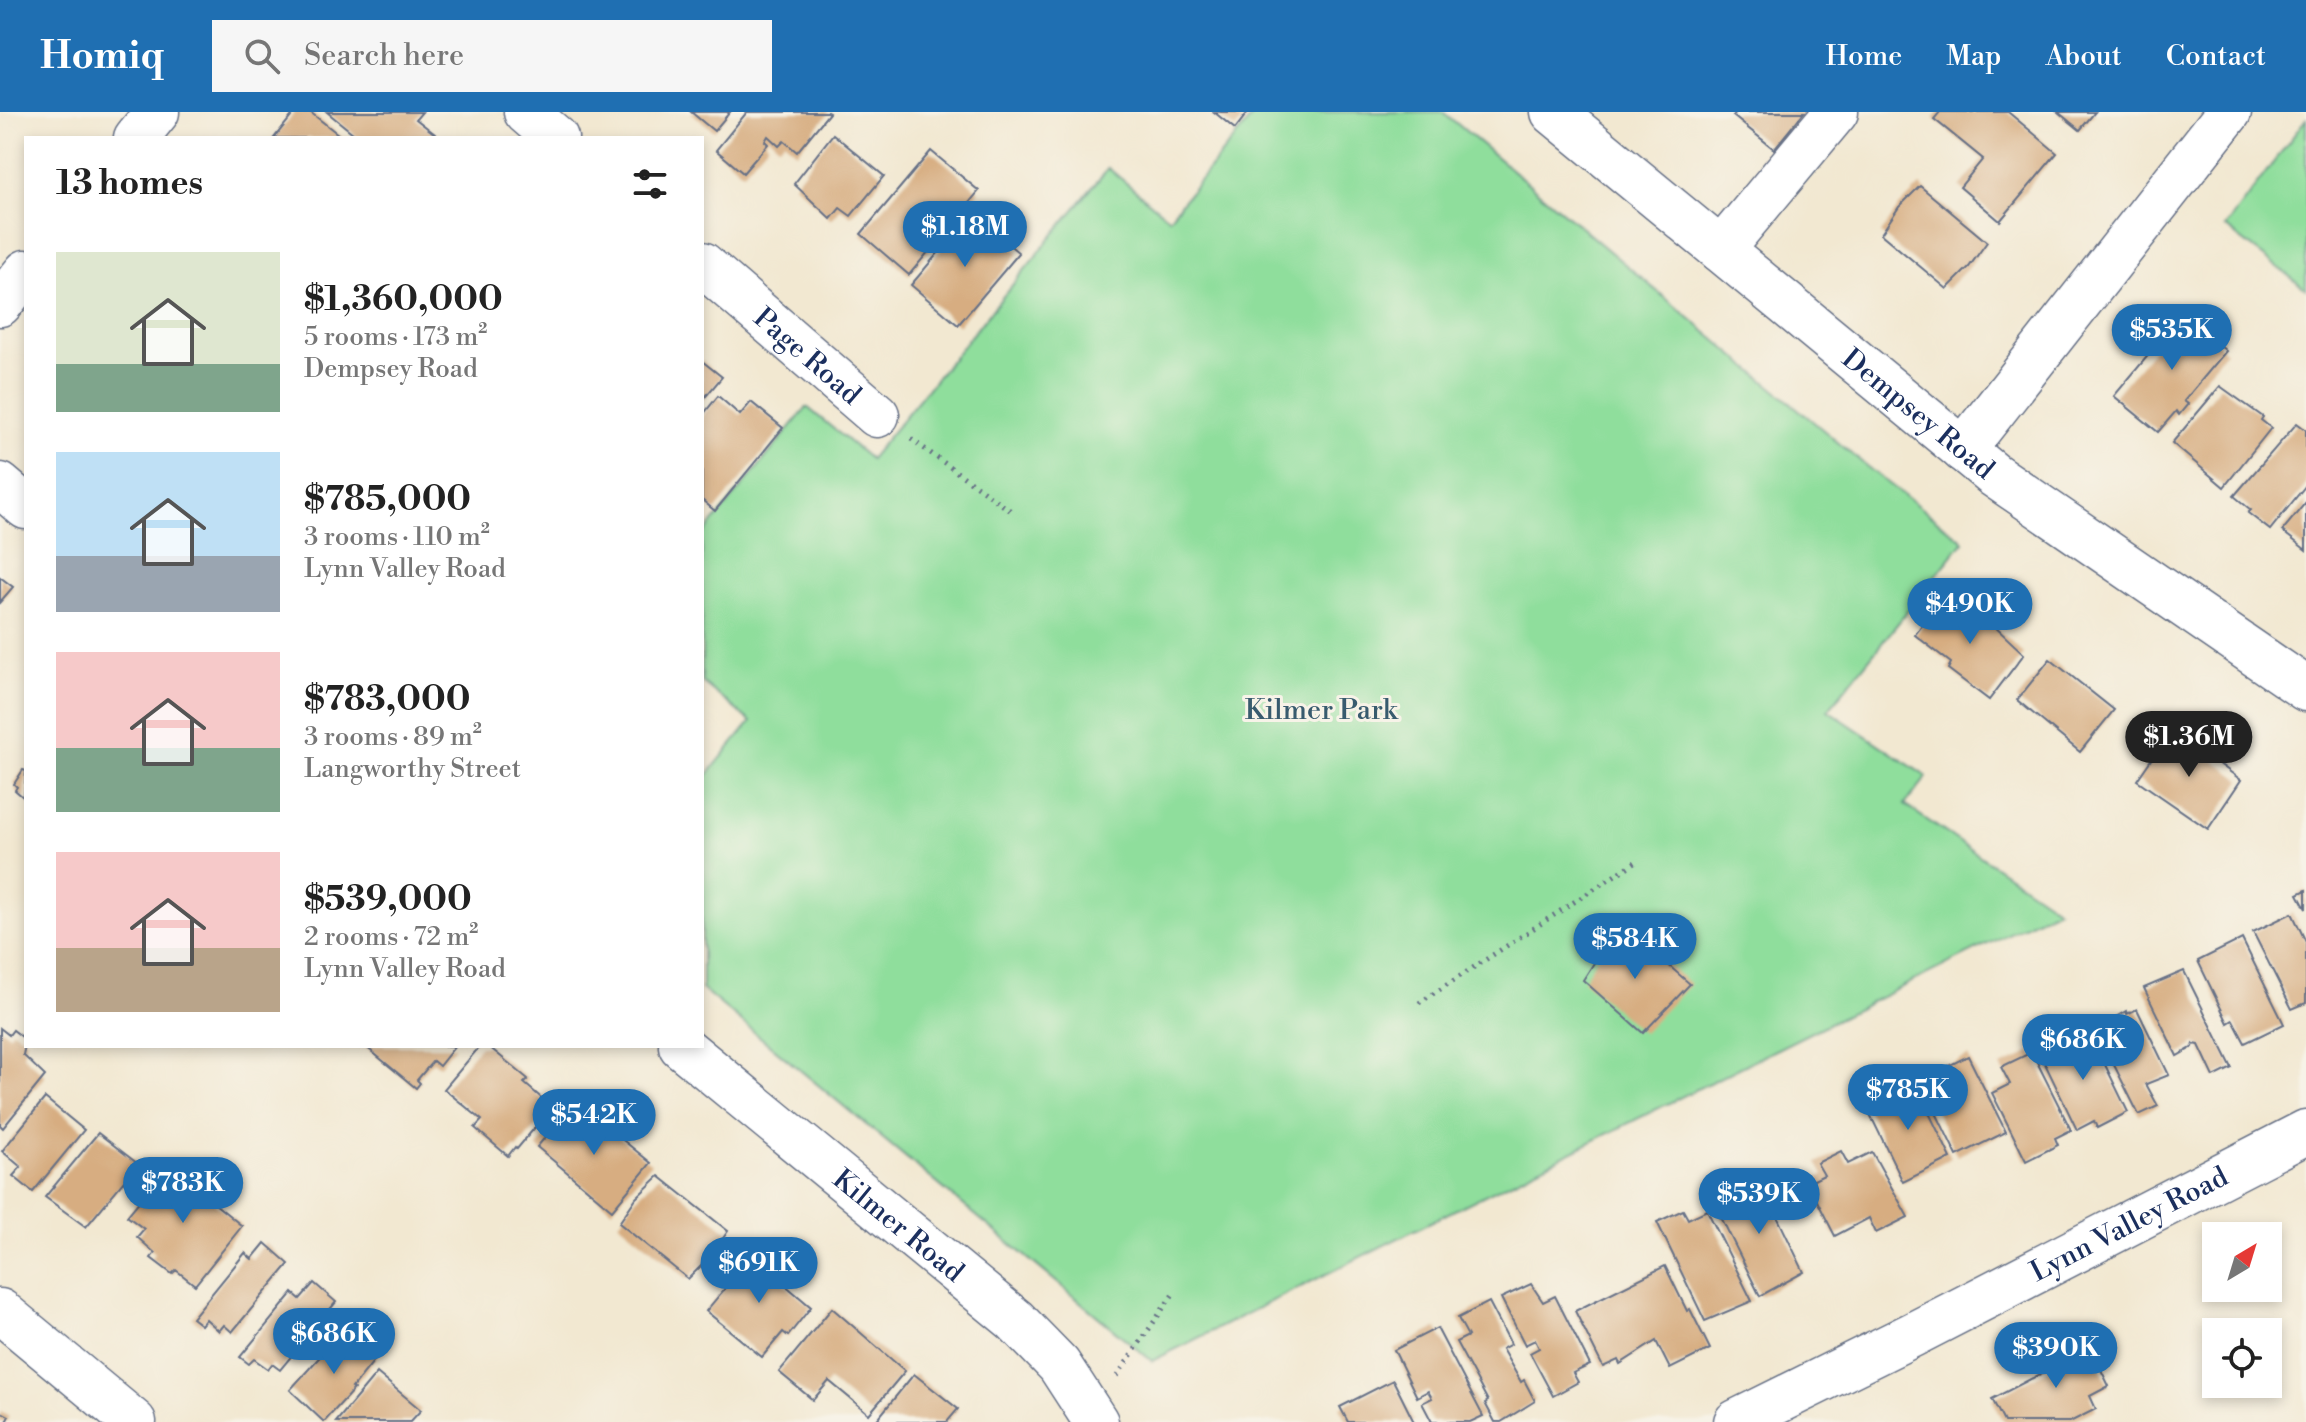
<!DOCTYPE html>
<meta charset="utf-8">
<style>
:root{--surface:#fff;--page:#f6f6f6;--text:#222;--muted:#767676;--accent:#1f6fb2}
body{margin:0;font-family:"Libre Bodoni",serif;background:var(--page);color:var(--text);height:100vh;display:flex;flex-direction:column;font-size:30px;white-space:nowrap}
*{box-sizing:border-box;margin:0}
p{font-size:26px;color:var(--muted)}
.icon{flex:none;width:44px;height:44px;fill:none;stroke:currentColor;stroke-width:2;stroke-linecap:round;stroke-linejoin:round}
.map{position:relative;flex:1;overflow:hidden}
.details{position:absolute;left:24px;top:24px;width:680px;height:912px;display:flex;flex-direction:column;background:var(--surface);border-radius:0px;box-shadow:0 4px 12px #0003}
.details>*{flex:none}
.needle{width:52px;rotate:38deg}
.controls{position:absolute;left:2202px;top:1110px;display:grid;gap:16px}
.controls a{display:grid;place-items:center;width:80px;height:80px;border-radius:0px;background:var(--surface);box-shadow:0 4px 12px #0003;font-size:40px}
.price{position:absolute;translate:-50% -68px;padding:0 18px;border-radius:28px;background:var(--accent);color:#fff;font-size:26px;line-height:52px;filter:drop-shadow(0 2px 4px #0008)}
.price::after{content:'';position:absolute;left:50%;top:48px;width:24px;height:18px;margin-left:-12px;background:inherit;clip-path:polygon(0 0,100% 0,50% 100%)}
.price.on{background:#222;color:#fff}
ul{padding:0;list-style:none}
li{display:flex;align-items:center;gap:24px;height:200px;padding:0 32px}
li span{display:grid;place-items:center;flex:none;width:224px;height:160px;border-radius:0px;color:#555}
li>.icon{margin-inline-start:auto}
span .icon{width:96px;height:96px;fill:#fffc;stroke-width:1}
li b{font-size:34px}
h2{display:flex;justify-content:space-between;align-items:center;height:96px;padding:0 32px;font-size:34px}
header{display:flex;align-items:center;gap:48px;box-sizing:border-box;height:112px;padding:0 40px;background:var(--accent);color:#fff}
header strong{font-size:38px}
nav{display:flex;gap:44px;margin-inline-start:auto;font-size:28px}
.search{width:560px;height:72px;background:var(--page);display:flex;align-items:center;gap:20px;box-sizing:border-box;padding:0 28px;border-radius:0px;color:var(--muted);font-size:30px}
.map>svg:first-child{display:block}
.green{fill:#8fde9c;stroke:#55867d;stroke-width:2}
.building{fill:#d7ad81}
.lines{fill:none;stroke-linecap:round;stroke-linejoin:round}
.minor-casing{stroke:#667086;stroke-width:47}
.path{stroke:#667086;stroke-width:5;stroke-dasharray:2 6;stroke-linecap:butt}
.minor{stroke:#fff;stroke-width:44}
.labels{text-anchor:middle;stroke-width:6;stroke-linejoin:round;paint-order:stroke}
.street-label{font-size:28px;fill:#1b2f5e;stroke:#f7f3e8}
.park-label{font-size:28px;fill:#385b6e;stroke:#f7f3e8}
</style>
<header>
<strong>Homiq</strong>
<div class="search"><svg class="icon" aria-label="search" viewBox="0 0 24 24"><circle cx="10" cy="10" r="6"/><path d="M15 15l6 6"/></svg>Search here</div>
<nav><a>Home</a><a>Map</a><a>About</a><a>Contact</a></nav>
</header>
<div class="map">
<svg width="2306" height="1310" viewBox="0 0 2306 1310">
<rect width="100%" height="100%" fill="#f7f3e8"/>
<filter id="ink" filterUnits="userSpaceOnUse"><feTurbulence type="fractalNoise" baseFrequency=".0125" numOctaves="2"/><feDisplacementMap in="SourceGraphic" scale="16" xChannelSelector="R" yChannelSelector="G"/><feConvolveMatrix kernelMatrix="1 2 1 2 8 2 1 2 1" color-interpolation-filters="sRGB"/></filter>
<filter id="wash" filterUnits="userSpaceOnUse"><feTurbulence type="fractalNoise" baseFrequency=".006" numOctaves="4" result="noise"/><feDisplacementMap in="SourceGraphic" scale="32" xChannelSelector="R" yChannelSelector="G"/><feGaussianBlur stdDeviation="1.8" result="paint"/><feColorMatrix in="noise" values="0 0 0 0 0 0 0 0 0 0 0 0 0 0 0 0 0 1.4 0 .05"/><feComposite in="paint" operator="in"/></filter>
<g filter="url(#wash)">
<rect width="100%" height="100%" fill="#f2e8d1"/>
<g class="green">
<polygon points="1256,0 1443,0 1871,358 1964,429 1828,598 1927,665 1905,693 2058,797 1152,1249 702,877 702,669 751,610 702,570 702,424 807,295 870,347 1108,56 1169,106"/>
<polygon points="2306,7 2306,177 2225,115"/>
</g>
<g id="blocks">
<g class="building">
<polygon points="295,0 310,0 343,26 274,26"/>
<polygon points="327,0 422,0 416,7 440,26 359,26"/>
<polygon points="691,0 730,0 714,19"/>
<polygon points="747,0 827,0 829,1 797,40 784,29 779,34 768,24 765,29 768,32 743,61 716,38"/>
<polygon points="1214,0 1248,0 1235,17"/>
<polygon points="1736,0 1804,0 1774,37 1733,4"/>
<polygon points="1940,0 2008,0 2057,41 2000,109 1960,75 1983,47 1934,7"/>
<polygon points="2058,0 2095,0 2080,18"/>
<polygon points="833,22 884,64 851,104 840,96 831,107 794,72"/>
<polygon points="931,39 979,79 909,163 861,122"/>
<polygon points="1920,74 1987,130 1969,155 1947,177 1881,122 1899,95"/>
<polygon points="972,101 1019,141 958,213 911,173"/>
<polygon points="2182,203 2191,210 2198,203 2223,223 2217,231 2226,239 2184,289 2188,292 2179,303 2176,299 2158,320 2114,284"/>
<polygon points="702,249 722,265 702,289"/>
<polygon points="2220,274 2263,305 2261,308 2271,316 2224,375 2172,331"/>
<polygon points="718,284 740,303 751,290 783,316 715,399 702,388 702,304"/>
<polygon points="2297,311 2306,318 2306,373 2270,418 2248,401 2251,398 2234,384"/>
<polygon points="2306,390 2306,438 2282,419"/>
<polygon points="0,465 13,475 0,490"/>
<polygon points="1946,482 1993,513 2024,542 1989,588 1948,557 1951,551 1915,523"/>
<polygon points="2050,547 2114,598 2080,640 2017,588"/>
<polygon points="2172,617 2241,668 2208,717 2137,668"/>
<polygon points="23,658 26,659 24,686 15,678 17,675 14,672"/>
<polygon points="2306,778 2306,797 2298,782"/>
<polygon points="2292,801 2306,830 2306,891 2292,897 2253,820"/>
<polygon points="1628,818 1690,872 1643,921 1583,868 1601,840"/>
<polygon points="2242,827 2284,912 2245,931 2233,908 2228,911 2198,849"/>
<polygon points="2184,859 2232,956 2214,965 2199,933 2194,932 2193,935 2177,944 2144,876"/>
<polygon points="2137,897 2169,963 2146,972 2158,994 2139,1003 2096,917 2126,899 2127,902"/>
<polygon points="0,916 9,923 13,918 26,928 23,943 45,964 3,1016 0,1013"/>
<polygon points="2068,920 2076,936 2093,928 2128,1000 2097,1016 2094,1009 2077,1018 2037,935"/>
<polygon points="365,934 455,934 439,954 433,949 417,968 420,971 416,976"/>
<polygon points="480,934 488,934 528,967 524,971 552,995 517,1037 515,1035 508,1044 475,1016 482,1008 444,977"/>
<polygon points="2032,940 2071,1018 2055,1026 2058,1033 2026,1049 1992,981 2010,972 2001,955"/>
<polygon points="1968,944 2006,1020 1957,1044 1920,968"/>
<polygon points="1914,970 1951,1046 1903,1070 1866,994"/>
<polygon points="45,986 84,1018 33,1080 13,1064 21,1055 2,1039"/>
<polygon points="573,992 610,1023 613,1020 651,1051 612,1098 537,1035"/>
<polygon points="98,1021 138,1052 86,1115 45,1085"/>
<polygon points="1841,1039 1848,1052 1872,1040 1908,1105 1876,1121 1869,1106 1835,1124 1808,1071 1824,1063 1817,1051"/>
<polygon points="168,1054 193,1074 202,1072 214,1082 215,1092 242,1114 195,1173 176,1158 172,1162 151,1146 155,1141 137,1125 144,1117 127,1104"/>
<polygon points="1756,1061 1804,1160 1760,1184 1715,1093 1734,1084 1730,1074"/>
<polygon points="659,1064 728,1119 710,1145 688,1167 619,1111 636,1086"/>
<polygon points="1683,1098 1688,1107 1707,1098 1752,1189 1705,1209 1657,1110"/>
<polygon points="265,1131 289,1152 232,1220 224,1213 219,1219 206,1207 201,1213 192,1206 245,1141 252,1147"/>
<polygon points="757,1138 783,1159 777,1166 811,1195 788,1224 783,1220 762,1245 706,1199"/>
<polygon points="1665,1154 1687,1199 1690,1197 1710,1237 1670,1257 1656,1229 1620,1252 1618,1248 1603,1255 1575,1199"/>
<polygon points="314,1171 336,1190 280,1258 272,1252 268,1257 254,1247 249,1252 240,1245 293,1181 300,1187"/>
<polygon points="1531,1172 1543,1190 1555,1184 1590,1253 1573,1261 1578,1270 1553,1284 1530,1241 1539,1236 1535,1228 1525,1233 1501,1186"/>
<polygon points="1489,1190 1511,1232 1502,1237 1521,1270 1524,1268 1535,1289 1501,1310 1495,1310 1485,1291 1488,1289 1456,1230 1468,1224 1458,1206"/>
<polygon points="832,1196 905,1259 869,1302 829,1269 813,1288 779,1260"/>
<polygon points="1437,1216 1483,1304 1470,1310 1432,1310 1422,1291 1432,1286 1428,1279 1417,1285 1394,1238"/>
<polygon points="344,1218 377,1245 352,1276 354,1277 324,1310 290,1278"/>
<polygon points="2086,1227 2109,1274 2090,1284 2096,1297 2070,1310 2004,1310 1992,1287 2056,1254 2052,1245"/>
<polygon points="377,1261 421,1298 410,1310 336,1310"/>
<polygon points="914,1262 958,1297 947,1310 875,1310"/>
<polygon points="1393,1268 1414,1310 1348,1310 1340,1295"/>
<polygon points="0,1299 9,1304 6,1310 0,1310"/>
</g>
</g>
</g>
<g filter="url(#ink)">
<use href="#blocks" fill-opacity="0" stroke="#667086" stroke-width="2"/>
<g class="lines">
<g class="minor-casing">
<g id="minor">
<polyline points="526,0 556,26"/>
<path id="s1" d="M1553,0L1994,363L2306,577"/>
<polyline points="136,26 157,0"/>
<polyline points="1721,138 1836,0"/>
<path id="s2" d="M702,152L877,303"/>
<polyline points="0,192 26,160"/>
<polyline points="1963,338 2229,0"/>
<polyline points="0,373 26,395"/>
<path id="s3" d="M681,934L1015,1208L1059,1253L1096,1310"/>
<polyline points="0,1199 134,1310"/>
<path id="s4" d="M1736,1310L1912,1223L2306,1020"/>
</g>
</g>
<g class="path">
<polyline points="911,327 1011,399"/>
<polyline points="1419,891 1640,747"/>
<polyline points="1117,1264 1173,1182"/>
</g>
<use href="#minor" class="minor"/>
</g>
</g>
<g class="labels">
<g class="street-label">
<text dy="10" stroke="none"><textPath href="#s2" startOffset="140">Page Road</textPath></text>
<text dy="10" stroke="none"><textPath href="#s1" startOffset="474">Dempsey Road</textPath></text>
<text dy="10" stroke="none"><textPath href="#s3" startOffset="282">Kilmer Road</textPath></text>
<text dy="10" stroke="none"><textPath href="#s4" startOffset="440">Lynn Valley Road</textPath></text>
</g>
<g class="park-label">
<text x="1321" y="607">Kilmer Park</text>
</g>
</g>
</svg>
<div class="controls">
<a><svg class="needle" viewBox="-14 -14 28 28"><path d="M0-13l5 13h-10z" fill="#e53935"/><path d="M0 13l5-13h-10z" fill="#767676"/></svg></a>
<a><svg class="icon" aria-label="locate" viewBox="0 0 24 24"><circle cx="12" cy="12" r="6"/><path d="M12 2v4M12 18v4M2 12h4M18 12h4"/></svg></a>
</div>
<b class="price" style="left:965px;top:157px">$1.18M</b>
<b class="price" style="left:2172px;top:260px">$535K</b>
<b class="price" style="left:1970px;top:534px">$490K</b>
<b class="price on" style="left:2189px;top:667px">$1.36M</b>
<b class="price" style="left:1635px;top:869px">$584K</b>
<b class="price" style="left:2083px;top:970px">$686K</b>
<b class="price" style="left:1908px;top:1020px">$785K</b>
<b class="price" style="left:594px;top:1045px">$542K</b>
<b class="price" style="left:183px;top:1113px">$783K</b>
<b class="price" style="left:1759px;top:1124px">$539K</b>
<b class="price" style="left:759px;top:1193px">$691K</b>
<b class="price" style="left:334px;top:1264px">$686K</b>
<b class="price" style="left:2056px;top:1278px">$390K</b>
<section class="details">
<h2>13 homes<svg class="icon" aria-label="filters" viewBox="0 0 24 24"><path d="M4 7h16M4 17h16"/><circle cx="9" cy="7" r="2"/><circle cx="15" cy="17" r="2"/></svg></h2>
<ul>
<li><span style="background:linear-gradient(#dfe7d0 70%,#7fa58c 0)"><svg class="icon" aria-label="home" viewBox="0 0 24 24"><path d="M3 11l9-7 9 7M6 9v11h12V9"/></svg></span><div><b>$1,360,000</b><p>5 rooms · 173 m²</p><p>Dempsey Road</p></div></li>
<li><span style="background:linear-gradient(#bfe0f5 65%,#9aa5b1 0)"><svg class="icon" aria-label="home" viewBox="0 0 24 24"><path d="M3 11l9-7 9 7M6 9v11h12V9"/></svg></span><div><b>$785,000</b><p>3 rooms · 110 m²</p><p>Lynn Valley Road</p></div></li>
<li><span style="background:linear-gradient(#f6c9c9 60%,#7fa58c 0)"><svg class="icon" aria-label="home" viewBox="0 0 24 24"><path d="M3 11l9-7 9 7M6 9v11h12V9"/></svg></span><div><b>$783,000</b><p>3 rooms · 89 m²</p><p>Langworthy Street</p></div></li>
<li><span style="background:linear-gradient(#f6c9c9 60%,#b9a48a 0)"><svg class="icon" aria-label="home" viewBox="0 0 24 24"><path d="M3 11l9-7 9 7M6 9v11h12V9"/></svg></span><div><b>$539,000</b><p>2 rooms · 72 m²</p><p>Lynn Valley Road</p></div></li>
</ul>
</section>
</div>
